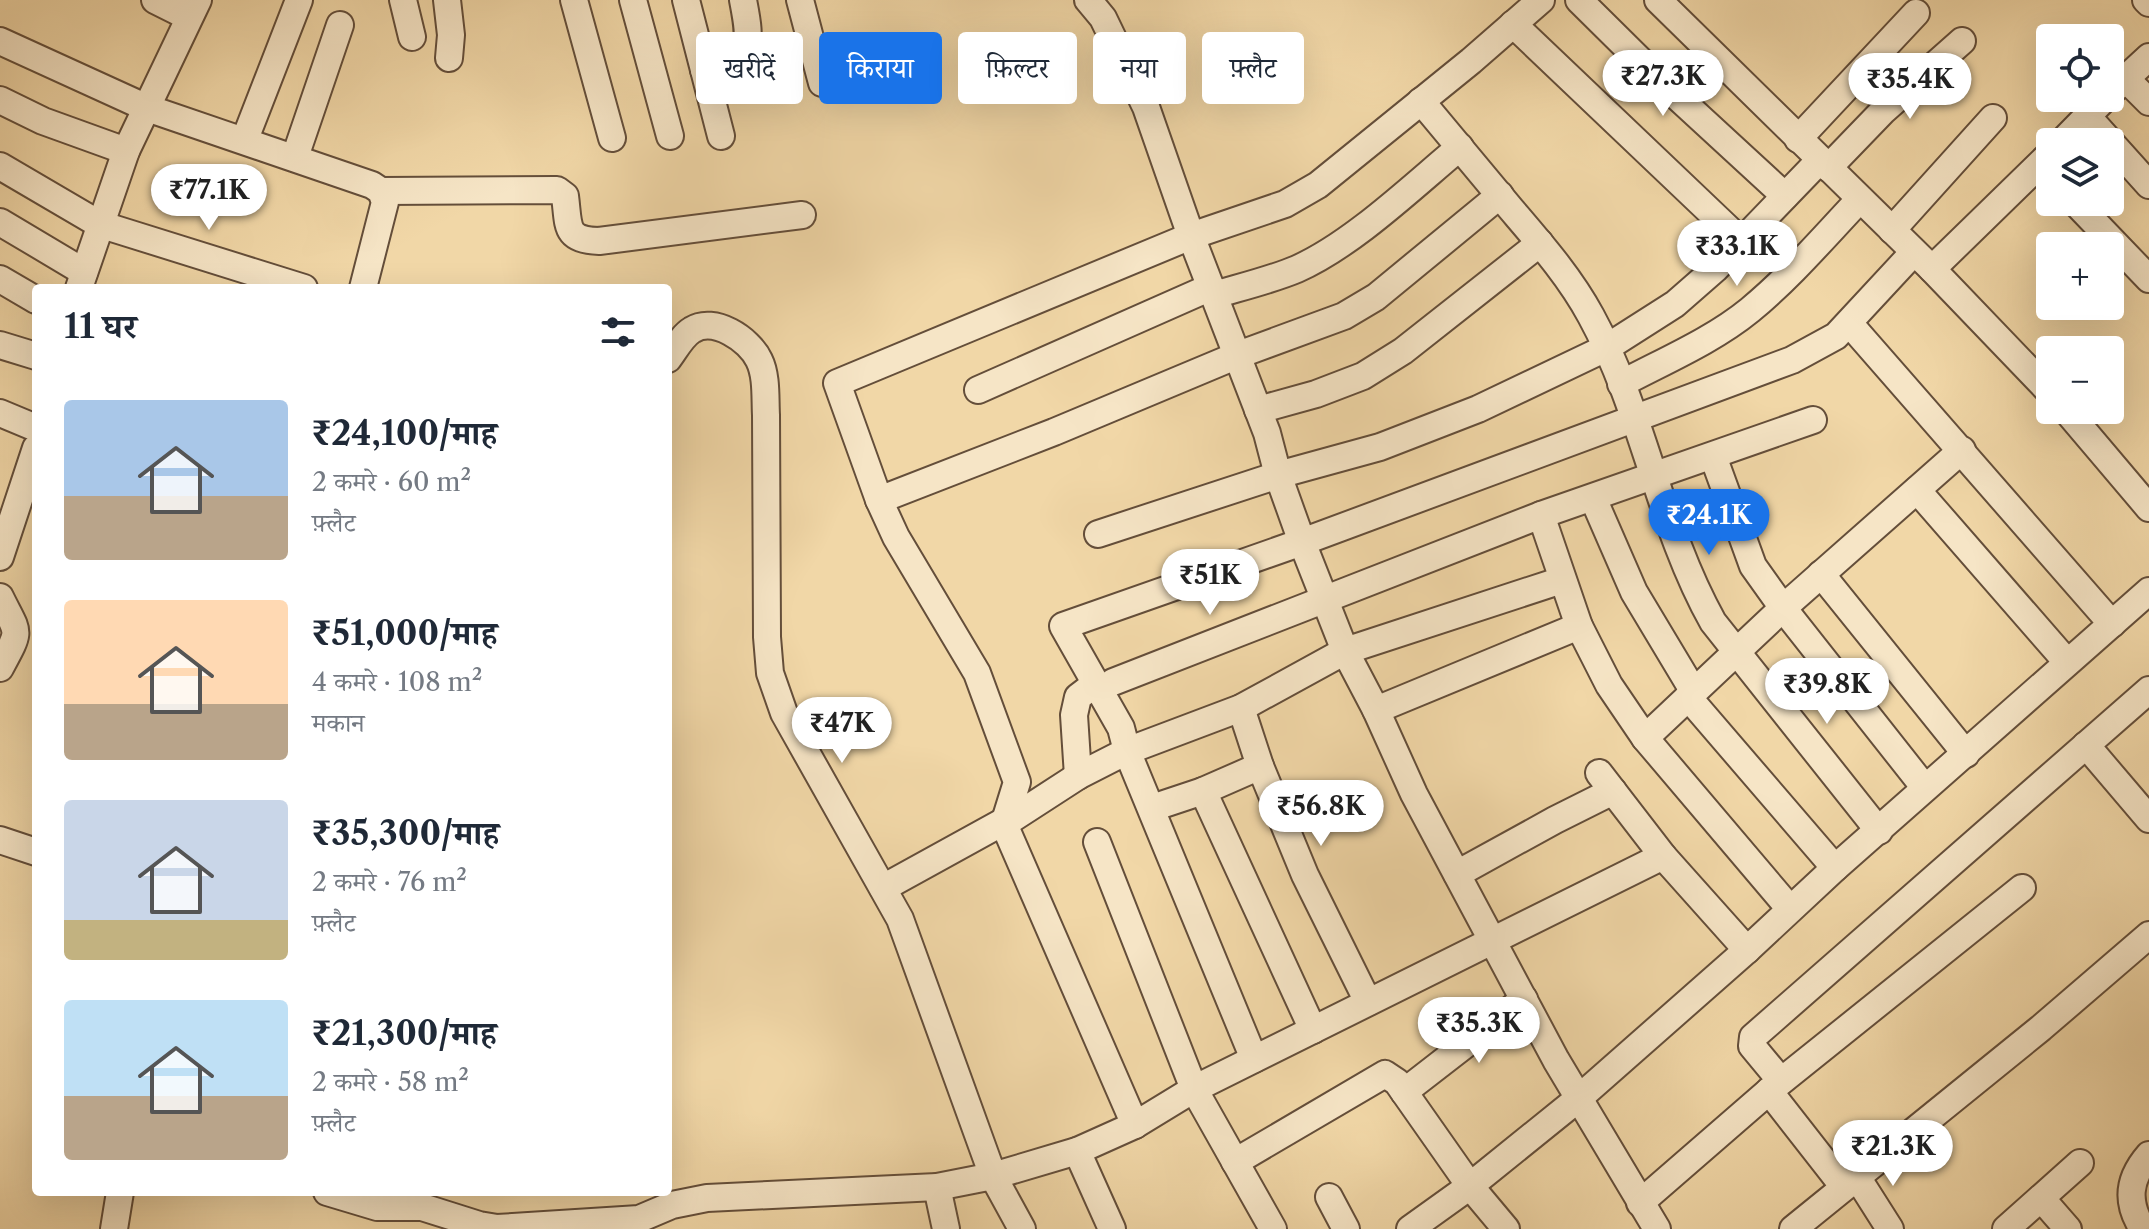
<!DOCTYPE html>
<html lang="hi">
<meta charset="utf-8">
<style>
:root{--surface:#fff;--page:#f6f6f7;--text:#1f2937;--muted:#747a83;--accent:#1a73e8}
body{margin:0;font-family:"Libre Caslon Text","Noto Serif Devanagari",serif;background:var(--page);color:var(--text);height:100vh;display:flex;flex-direction:column;font-size:30px;white-space:nowrap}
*{box-sizing:border-box;margin:0}
p{font-size:26px;color:var(--muted)}
.icon{flex:none;width:44px;height:44px;fill:none;stroke:currentColor;stroke-width:2;stroke-linecap:round;stroke-linejoin:round}
.map{position:relative;flex:1;overflow:hidden}
.panel{position:absolute;left:32px;top:284px;width:640px;height:912px;display:flex;flex-direction:column;background:var(--surface);border-radius:8px;box-shadow:0 8px 32px #0002}
.panel>*{flex:none}
.banner{position:absolute;left:696px;top:32px;width:760px;height:72px;display:flex;gap:16px}
.buttons{position:absolute;left:2036px;top:24px;display:grid;gap:16px}
.buttons a{display:grid;place-items:center;width:88px;height:88px;border-radius:8px;background:var(--surface);box-shadow:0 8px 32px #0002;font-size:40px}
.price{position:absolute;translate:-50% -68px;padding:0 18px;border-radius:28px;background:#fff;color:#222;font-size:26px;line-height:52px;filter:drop-shadow(0 2px 4px #0008)}
.price::after{content:'';position:absolute;left:50%;top:48px;width:24px;height:18px;margin-left:-12px;background:inherit;clip-path:polygon(0 0,100% 0,50% 100%)}
.price.current{background:var(--accent);color:#fff}
ul{padding:0;list-style:none}
li{display:flex;align-items:center;gap:24px;height:200px;padding:0 32px}
li span{display:grid;place-items:center;flex:none;width:224px;height:160px;border-radius:8px;color:#555}
li>.icon{margin-inline-start:auto}
span .icon{width:96px;height:96px;fill:#fffc;stroke-width:1}
li b{font-size:34px}
h2{display:flex;justify-content:space-between;align-items:center;height:96px;padding:0 32px;font-size:34px}
.pill{padding:0 28px;border-radius:8px;background:var(--surface);box-shadow:0 8px 32px #0002;font-size:28px;line-height:72px}
.pill.current{background:var(--accent);color:#fff}
.map>svg:first-child{display:block}
.lines{fill:none;stroke-linecap:round;stroke-linejoin:round}
.minor-casing{stroke:#644e3a;stroke-width:30}
.minor{stroke:#f6e5c6;stroke-width:26}
</style>
<div class="map">
<svg width="2149" height="1229" viewBox="0 0 2149 1229">
<rect width="100%" height="100%" fill="#f1d7a7"/>
<filter id="stains"><feTurbulence type="fractalNoise" baseFrequency=".0025" numOctaves="4"/><feColorMatrix values="0 0 0 0 .2 0 0 0 0 .09 0 0 0 0 .02 0 0 0 .5 -.17"/></filter>
<radialGradient id="worn" r=".72"><stop offset=".6" stop-color="#630" stop-opacity="0"/><stop offset="1" stop-color="#630" stop-opacity=".3"/></radialGradient>
<g class="lines">
<g class="minor-casing">
<g id="minor">
<polyline points="155,0 189,17"/>
<polyline points="403,0 412,37"/>
<polyline points="447,0 451,35 449,58"/>
<polyline points="574,0 612,138"/>
<polyline points="633,0 670,136"/>
<polyline points="686,0 721,136"/>
<polyline points="800,0 822,83"/>
<polyline points="1088,0 1103,18 1146,107 1191,236 1267,433 1278,475 1302,542 1345,651 1376,710 1414,794 1556,1060 1657,1229"/>
<polyline points="1579,0 1672,92 1785,196"/>
<polyline points="1658,0 1932,269 2050,392"/>
<polyline points="2146,0 2149,3"/>
<polyline points="1513,24 1741,241"/>
<polyline points="0,41 147,108 372,185 381,191 385,202 363,288"/>
<path d="M704,70C750,50 753,51 743,0"/>
<polyline points="2125,78 2149,102"/>
<polyline points="2110,93 2149,57"/>
<polyline points="0,100 43,121 126,151"/>
<path d="M1421,101C1451,137 1481,173 1511,209C1540,243 1570,277 1591,316C1644,413 1659,526 1713,622L1879,831"/>
<polyline points="2087,116 2149,185"/>
<polyline points="245,139 299,0"/>
<polyline points="1798,139 1916,13"/>
<polyline points="2062,142 2105,98"/>
<polyline points="295,157 340,25"/>
<polyline points="0,166 99,224 304,288"/>
<polyline points="1828,168 1883,111 1962,41"/>
<path d="M381,191L557,190L565,196C569,226 564,240 599,241L802,215"/>
<polyline points="2075,202 2149,279"/>
<polyline points="0,222 84,272"/>
<polyline points="1892,230 1993,118"/>
<polyline points="1932,269 2050,154"/>
<polyline points="0,279 36,300"/>
<polyline points="79,288 126,151 198,0"/>
<path d="M1214,295C1241,287 1271,280 1297,269C1353,244 1412,187 1460,147"/>
<polyline points="1849,323 2112,624"/>
<polyline points="0,345 36,356"/>
<path d="M668,359C675,350 682,336 692,330C714,316 749,339 759,360C767,376 765,398 766,415L767,637L770,673L784,713L900,919L993,1176L1077,1151L1112,1229"/>
<path d="M1621,384C1664,361 1712,341 1750,310C1790,277 1824,237 1860,199"/>
<polyline points="978,390 1211,287"/>
<polyline points="1258,410 1316,394 1363,376 1403,351 1540,243"/>
<polyline points="2066,410 2149,508"/>
<polyline points="0,413 36,428"/>
<polyline points="1713,456 1753,566 1783,608 1925,788"/>
<polyline points="1917,490 2067,662"/>
<polyline points="1593,498 1634,592 1694,692"/>
<polyline points="879,500 1054,432 1238,355 1344,316 1376,297 1500,195"/>
<polyline points="1541,515 1579,626 1609,685 1645,738 1790,909"/>
<polyline points="1098,534 1278,475 1380,447 1478,409 1606,348 1675,304 1715,269 1820,160"/>
<polyline points="0,557 36,448"/>
<polyline points="1821,574 1966,754"/>
<path d="M0,597C19,636 22,627 0,668"/>
<polyline points="1113,682 1541,515 1813,420"/>
<polyline points="1688,697 1835,868"/>
<polyline points="1241,708 1260,766 1305,875 1368,1002"/>
<polyline points="1376,710 1579,626"/>
<polyline points="1645,738 1783,608 1962,450"/>
<polyline points="2086,745 2149,819"/>
<polyline points="1599,773 1663,856 1747,950"/>
<polyline points="1078,776 1074,715 1078,697 1095,684"/>
<polyline points="1203,791 1313,1030"/>
<polyline points="1152,808 1203,791 1260,766"/>
<polyline points="0,840 36,852"/>
<polyline points="1097,842 1194,1089 1273,1229"/>
<polyline points="1457,874 1555,820 1613,791"/>
<polyline points="883,888 1001,823 1004,824 1078,776 1127,751 1241,708 1345,651 1562,580"/>
<polyline points="1254,1059 1127,751 1121,728 1063,626 1302,542 1792,360 1836,336 1914,252"/>
<polyline points="1781,1081 1752,1046 1753,1037 2149,690"/>
<polyline points="1769,1091 1844,1187"/>
<polyline points="1404,1092 1524,999"/>
<polyline points="1135,1125 1004,824 1017,782 977,673 896,537 879,500 837,383 1191,236 1285,204 1318,185 1471,61 1541,0"/>
<polyline points="1077,1151 1135,1125 1194,1089 1663,856"/>
<polyline points="1235,1162 1385,1074 1397,1082 1470,1186 1506,1229"/>
<polyline points="1857,1177 1890,1229"/>
<polyline points="937,1187 946,1229"/>
<polyline points="327,1192 377,1207 422,1207 479,1225 497,1228 639,1219 672,1205 707,1198 937,1187 993,1176 1022,1229"/>
<polyline points="1329,1197 1346,1229"/>
<polyline points="2041,1198 2068,1229"/>
<polyline points="1640,1203 1769,1091 2022,888"/>
<polyline points="114,1229 120,1192"/>
<polyline points="1410,1229 1470,1186 1579,1098 1747,950 1835,868 2149,591"/>
<polyline points="1793,1229 2041,1028 2149,935"/>
<polyline points="2006,1229 2080,1163"/>
<path d="M2143,1229C2126,1203 2128,1179 2149,1155"/>
</g>
</g>
<use href="#minor" class="minor"/>
</g>
<rect width="100%" height="100%" filter="url(#stains)"/>
<rect width="100%" height="100%" fill="url(#worn)"/>
</svg>
<div class="buttons">
<a><svg class="icon" aria-label="locate" viewBox="0 0 24 24"><circle cx="12" cy="12" r="6"/><path d="M12 2v4M12 18v4M2 12h4M18 12h4"/></svg></a>
<a><svg class="icon" aria-label="layers" viewBox="0 0 24 24"><path d="M12 4l9 5-9 5-9-5zM3 14l9 5 9-5"/></svg></a>
<a>+</a>
<a>−</a>
</div>
<b class="price" style="left:1663px;top:118px">₹27.3K</b>
<b class="price" style="left:1910px;top:121px">₹35.4K</b>
<b class="price" style="left:209px;top:232px">₹77.1K</b>
<b class="price" style="left:1737px;top:288px">₹33.1K</b>
<b class="price current" style="left:1709px;top:557px">₹24.1K</b>
<b class="price" style="left:1210px;top:617px">₹51K</b>
<b class="price" style="left:1827px;top:726px">₹39.8K</b>
<b class="price" style="left:842px;top:765px">₹47K</b>
<b class="price" style="left:1321px;top:848px">₹56.8K</b>
<b class="price" style="left:1479px;top:1065px">₹35.3K</b>
<b class="price" style="left:1893px;top:1188px">₹21.3K</b>
<div class="banner">
<a class="pill">खरीदें</a>
<a class="pill current">किराया</a>
<a class="pill">फ़िल्टर</a>
<a class="pill">नया</a>
<a class="pill">फ़्लैट</a>
</div>
<section class="panel">
<h2>11 घर<svg class="icon" aria-label="filters" viewBox="0 0 24 24"><path d="M4 7h16M4 17h16"/><circle cx="9" cy="7" r="2"/><circle cx="15" cy="17" r="2"/></svg></h2>
<ul>
<li><span style="background:linear-gradient(#a9c7e8 60%,#b9a48a 0)"><svg class="icon" aria-label="home" viewBox="0 0 24 24"><path d="M3 11l9-7 9 7M6 9v11h12V9"/></svg></span><div><b>₹24,100/माह</b><p>2 कमरे · 60 m²</p><p>फ़्लैट</p></div></li>
<li><span style="background:linear-gradient(#ffd9b3 65%,#b9a48a 0)"><svg class="icon" aria-label="home" viewBox="0 0 24 24"><path d="M3 11l9-7 9 7M6 9v11h12V9"/></svg></span><div><b>₹51,000/माह</b><p>4 कमरे · 108 m²</p><p>मकान</p></div></li>
<li><span style="background:linear-gradient(#c9d6e8 75%,#c2b280 0)"><svg class="icon" aria-label="home" viewBox="0 0 24 24"><path d="M3 11l9-7 9 7M6 9v11h12V9"/></svg></span><div><b>₹35,300/माह</b><p>2 कमरे · 76 m²</p><p>फ़्लैट</p></div></li>
<li><span style="background:linear-gradient(#bfe0f5 60%,#b9a48a 0)"><svg class="icon" aria-label="home" viewBox="0 0 24 24"><path d="M3 11l9-7 9 7M6 9v11h12V9"/></svg></span><div><b>₹21,300/माह</b><p>2 कमरे · 58 m²</p><p>फ़्लैट</p></div></li>
</ul>
</section>
</div>
